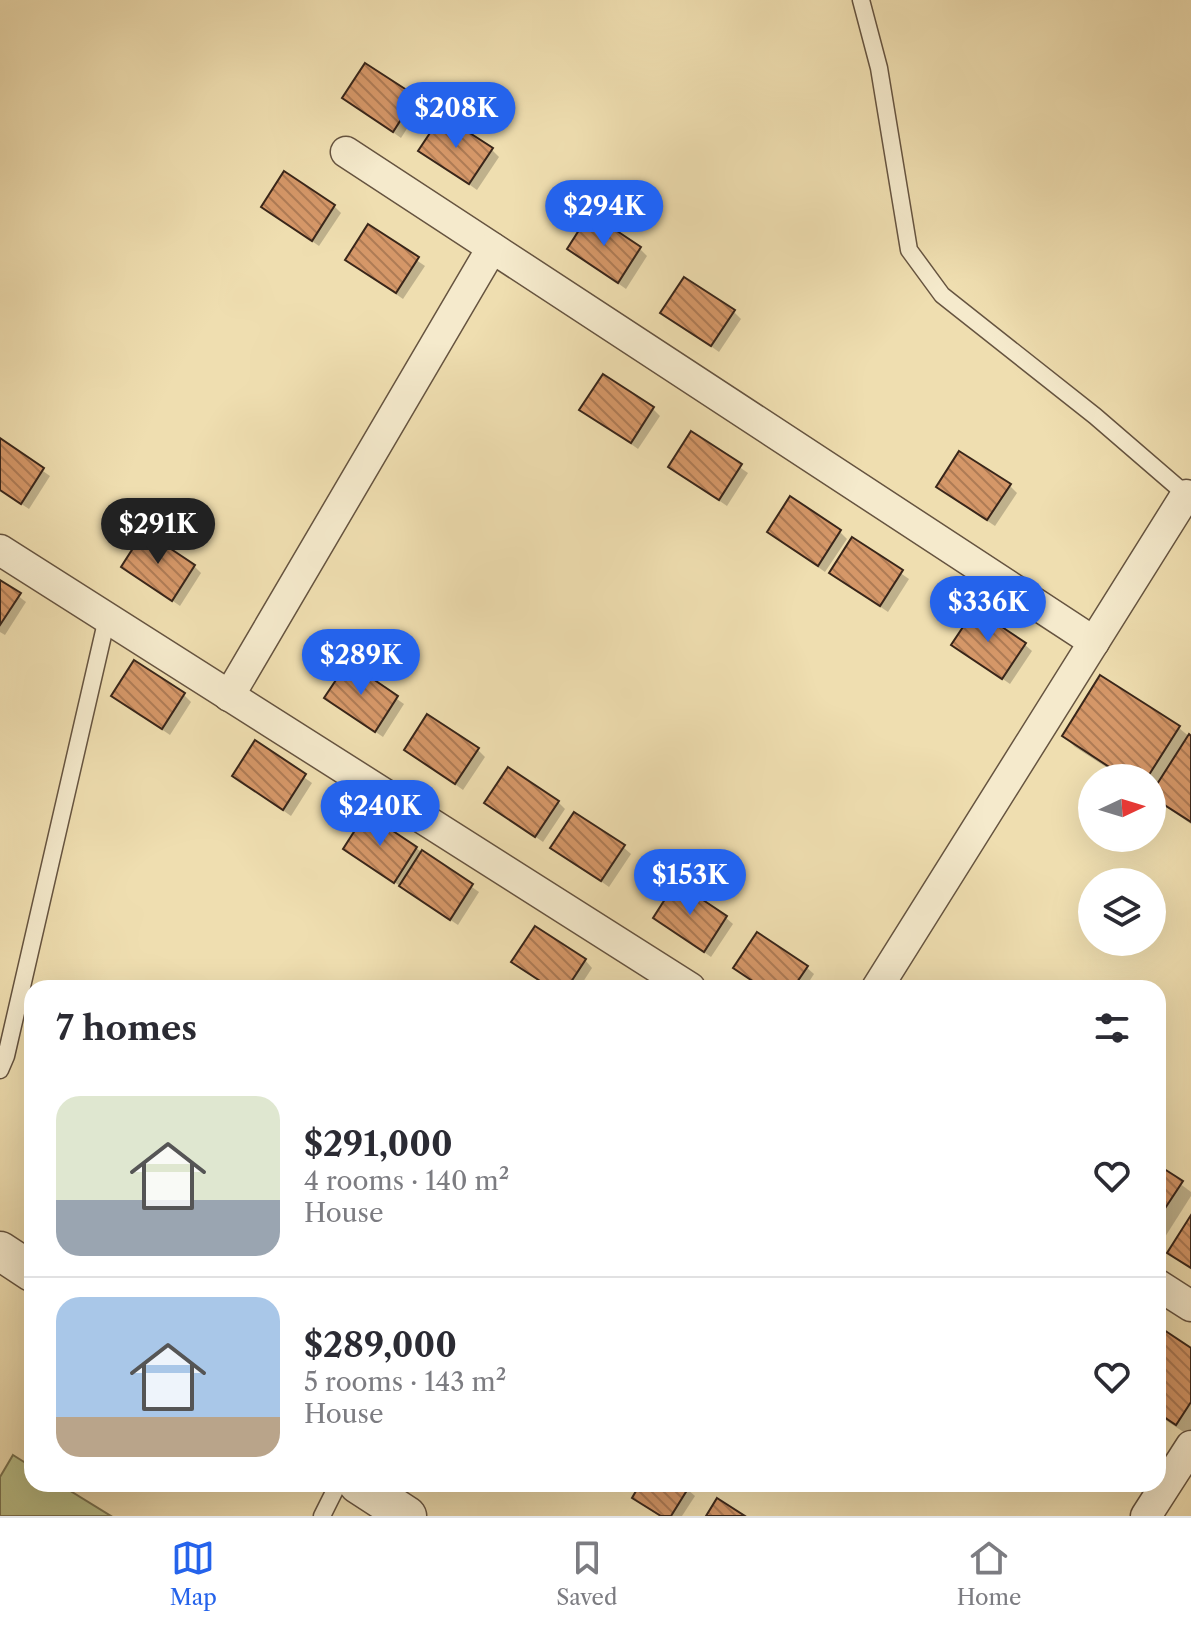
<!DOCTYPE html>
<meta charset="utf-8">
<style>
:root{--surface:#fff;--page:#f2f2f3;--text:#2b2b33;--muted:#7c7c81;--line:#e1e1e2;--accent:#2563eb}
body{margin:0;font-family:"Libre Caslon Text",serif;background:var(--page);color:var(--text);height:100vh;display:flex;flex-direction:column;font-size:30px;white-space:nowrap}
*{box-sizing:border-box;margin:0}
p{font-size:26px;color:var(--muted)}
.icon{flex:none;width:44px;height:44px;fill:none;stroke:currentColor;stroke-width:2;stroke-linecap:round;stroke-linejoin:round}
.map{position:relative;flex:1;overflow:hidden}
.details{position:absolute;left:24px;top:980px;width:1142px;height:512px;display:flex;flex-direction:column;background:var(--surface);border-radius:24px;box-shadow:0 8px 32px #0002}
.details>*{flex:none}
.needle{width:52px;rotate:86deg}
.buttons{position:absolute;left:1078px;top:764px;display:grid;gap:16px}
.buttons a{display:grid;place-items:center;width:88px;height:88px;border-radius:50%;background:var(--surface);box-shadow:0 8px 32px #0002;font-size:40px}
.price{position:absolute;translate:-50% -68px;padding:0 18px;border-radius:28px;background:var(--accent);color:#fff;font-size:26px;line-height:52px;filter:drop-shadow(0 2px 4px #0008)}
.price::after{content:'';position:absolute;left:50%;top:48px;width:24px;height:18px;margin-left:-12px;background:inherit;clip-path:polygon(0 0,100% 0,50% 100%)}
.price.active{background:#222;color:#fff}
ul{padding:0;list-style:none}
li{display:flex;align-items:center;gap:24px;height:200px;padding:0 32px}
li+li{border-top:2px solid var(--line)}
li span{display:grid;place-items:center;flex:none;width:224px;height:160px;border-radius:24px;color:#555}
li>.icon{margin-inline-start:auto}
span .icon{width:96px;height:96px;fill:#fffc;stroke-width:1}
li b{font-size:34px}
h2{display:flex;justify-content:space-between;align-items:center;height:96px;padding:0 32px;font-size:34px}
.dock{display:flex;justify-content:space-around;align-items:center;height:112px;border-top:2px solid var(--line);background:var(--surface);font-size:22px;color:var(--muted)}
.dock a{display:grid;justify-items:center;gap:4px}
.dock .active{color:var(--accent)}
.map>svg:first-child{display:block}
.garden{fill:#bbc18a;stroke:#7a7452;stroke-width:2}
.shadow{fill:#0003}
.building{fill:url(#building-back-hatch);stroke:#39261a;stroke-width:2}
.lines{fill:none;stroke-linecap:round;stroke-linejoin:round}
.service-casing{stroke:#665440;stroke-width:19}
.minor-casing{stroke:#665440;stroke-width:33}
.tertiary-casing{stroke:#665440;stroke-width:41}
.service{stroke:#f5eacc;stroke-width:16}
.minor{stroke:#f5eacc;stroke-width:30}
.tertiary{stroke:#f5eacc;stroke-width:38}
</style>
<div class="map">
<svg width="1191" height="1516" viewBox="0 0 1191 1516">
<defs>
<pattern id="building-back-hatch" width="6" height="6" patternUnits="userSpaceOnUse" patternTransform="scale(2)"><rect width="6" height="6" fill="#d59768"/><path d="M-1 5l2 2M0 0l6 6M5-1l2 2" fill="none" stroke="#ae7b55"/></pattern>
</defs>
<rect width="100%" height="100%" fill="#efdeb0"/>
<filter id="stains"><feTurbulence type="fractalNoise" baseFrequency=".0025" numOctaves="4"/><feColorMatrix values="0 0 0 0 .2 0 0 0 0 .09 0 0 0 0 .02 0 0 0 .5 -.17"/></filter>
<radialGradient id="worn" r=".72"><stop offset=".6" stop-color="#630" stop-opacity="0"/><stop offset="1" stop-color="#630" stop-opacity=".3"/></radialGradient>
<polygon class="garden" points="13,1455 32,1467 32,1484 59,1484 111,1516 0,1516 0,1477"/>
<g class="shadow">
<polygon points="366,65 422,105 401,138 345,98"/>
<polygon points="421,150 492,150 499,157 477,190"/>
<polygon points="334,206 341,213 319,246 263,207"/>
<polygon points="368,227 425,266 403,299 347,260"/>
<polygon points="570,249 640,249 647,256 626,289"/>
<polygon points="663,312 734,312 741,319 719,352"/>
<polygon points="582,409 653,409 660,416 638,449"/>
<polygon points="692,434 748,473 727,506 670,467"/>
<polygon points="0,441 50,476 29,509 0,490"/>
<polygon points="1010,486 1017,493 995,526 946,493"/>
<polygon points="769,532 840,532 847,539 825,572"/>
<polygon points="853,540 909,579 888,612 831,573"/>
<polygon points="194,566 201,573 180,606 124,567"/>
<polygon points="0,582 26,602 5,635 0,632"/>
<polygon points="1024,644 1032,651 1010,684 954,645"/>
<polygon points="348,665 404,704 383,737 326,698"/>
<polygon points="184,695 191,702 170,735 113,696"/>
<polygon points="1179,728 1191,738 1191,824 1152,797 1152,778 1123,778 1075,747 1064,736"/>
<polygon points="256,743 312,783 291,816 234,776"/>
<polygon points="477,749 485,757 463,790 407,750"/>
<polygon points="558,802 565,809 543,842 487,803"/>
<polygon points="553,847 623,847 631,854 609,887"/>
<polygon points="416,848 479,892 458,925 345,849"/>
<polygon points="725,917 733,924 711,957 655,918"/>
<polygon points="585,960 592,968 579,988 551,988 521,969"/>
<polygon points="806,967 814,974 805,988 763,988 736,968"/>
<polygon points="1158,1167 1191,1192 1191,1196 1158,1248"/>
<polygon points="1158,1329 1191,1350 1191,1430 1188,1435 1158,1415"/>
<polygon points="643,1484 681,1484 695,1496 682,1516 659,1516 634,1498"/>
</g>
<g class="building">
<polygon points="365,63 416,96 393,132 342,98"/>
<polygon points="442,115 493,148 469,184 418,151"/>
<polygon points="284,171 335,205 312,241 261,207"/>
<polygon points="590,213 641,247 618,283 567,249"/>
<polygon points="368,224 419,257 396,293 345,260"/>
<polygon points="684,277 735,310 711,346 660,313"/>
<polygon points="603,374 654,407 631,443 579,410"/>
<polygon points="691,431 742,464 719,500 668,467"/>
<polygon points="0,438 44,468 21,504 0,490"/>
<polygon points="959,451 1011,484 987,520 936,487"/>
<polygon points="790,496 841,530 818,566 767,532"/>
<polygon points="144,531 195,565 172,601 121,567"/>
<polygon points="852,537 903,570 880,606 829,573"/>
<polygon points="0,580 21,593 0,625"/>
<polygon points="975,609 1026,643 1002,679 951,645"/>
<polygon points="134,660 185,693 162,729 111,696"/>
<polygon points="348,662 398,696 375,732 324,698"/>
<polygon points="1100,675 1180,726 1147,778 1126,778 1062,736"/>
<polygon points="427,714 479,748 455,784 404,750"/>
<polygon points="1189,734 1191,736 1191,822 1152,797 1152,792"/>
<polygon points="255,740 306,774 283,810 232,776"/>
<polygon points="508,767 559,801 535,837 484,803"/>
<polygon points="574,812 625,845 601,881 550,848"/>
<polygon points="366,813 417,847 394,883 343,849"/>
<polygon points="422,850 473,884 450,920 399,886"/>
<polygon points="676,882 727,916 704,952 653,918"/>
<polygon points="535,926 586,959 567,988 551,988 511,962"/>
<polygon points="757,932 808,966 793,988 763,988 733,968"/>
<polygon points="1158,1165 1183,1181 1158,1219"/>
<polygon points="1191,1215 1191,1268 1167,1253"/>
<polygon points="1158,1326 1191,1348 1191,1402 1176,1425 1158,1413"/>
<polygon points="640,1484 684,1484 689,1487 671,1516 661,1516 632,1498"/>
<polygon points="717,1498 745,1516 706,1516"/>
</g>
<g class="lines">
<g class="service-casing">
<g id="service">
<polyline points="861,0 879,68 909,250 942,295 1095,416 1190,498"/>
<polyline points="0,1070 6,1056 107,618"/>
<polyline points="322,1516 338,1484"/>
</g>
</g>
<g class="minor-casing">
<g id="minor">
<polyline points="346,152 1094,642"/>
<polyline points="0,550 690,988"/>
<polyline points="229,696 492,248"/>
<polyline points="877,988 1186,495"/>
<polyline points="1158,1285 1191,1306"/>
<polyline points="1146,1516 1191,1446"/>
</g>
</g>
<g class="tertiary-casing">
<g id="tertiary">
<polyline points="0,1251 32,1272"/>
<polyline points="358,1484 407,1516"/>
</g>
</g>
<use href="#service" class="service"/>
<use href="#minor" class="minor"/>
<use href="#tertiary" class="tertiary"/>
</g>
<rect width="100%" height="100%" filter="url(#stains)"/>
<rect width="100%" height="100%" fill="url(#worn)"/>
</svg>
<div class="buttons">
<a><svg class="needle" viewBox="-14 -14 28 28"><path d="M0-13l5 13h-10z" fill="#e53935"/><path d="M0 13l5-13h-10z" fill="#7c7c81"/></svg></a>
<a><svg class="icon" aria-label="layers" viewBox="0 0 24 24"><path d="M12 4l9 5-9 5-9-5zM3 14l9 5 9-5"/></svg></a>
</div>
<b class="price" style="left:456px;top:150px">$208K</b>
<b class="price" style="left:604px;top:248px">$294K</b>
<b class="price active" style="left:158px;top:566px">$291K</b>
<b class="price" style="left:988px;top:644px">$336K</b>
<b class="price" style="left:361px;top:697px">$289K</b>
<b class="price" style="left:380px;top:848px">$240K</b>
<b class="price" style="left:690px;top:917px">$153K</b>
<section class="details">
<h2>7 homes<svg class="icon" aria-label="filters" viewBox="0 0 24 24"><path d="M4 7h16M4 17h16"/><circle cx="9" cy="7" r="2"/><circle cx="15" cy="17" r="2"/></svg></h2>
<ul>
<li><span style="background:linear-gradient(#dfe7d0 65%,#9aa5b1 0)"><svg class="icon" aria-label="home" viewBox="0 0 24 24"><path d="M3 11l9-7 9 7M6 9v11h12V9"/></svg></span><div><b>$291,000</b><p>4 rooms · 140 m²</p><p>House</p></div><svg class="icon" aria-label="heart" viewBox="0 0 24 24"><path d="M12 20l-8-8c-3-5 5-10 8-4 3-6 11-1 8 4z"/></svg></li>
<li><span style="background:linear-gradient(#a9c7e8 75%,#b9a48a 0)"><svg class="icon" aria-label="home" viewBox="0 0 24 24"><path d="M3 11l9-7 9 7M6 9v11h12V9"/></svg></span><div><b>$289,000</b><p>5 rooms · 143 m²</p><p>House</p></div><svg class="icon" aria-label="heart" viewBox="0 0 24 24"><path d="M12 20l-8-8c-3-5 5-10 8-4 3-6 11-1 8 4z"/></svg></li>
</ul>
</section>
</div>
<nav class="dock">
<a class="active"><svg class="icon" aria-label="map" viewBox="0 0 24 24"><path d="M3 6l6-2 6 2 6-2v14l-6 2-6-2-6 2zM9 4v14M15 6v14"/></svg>Map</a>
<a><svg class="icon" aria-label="saved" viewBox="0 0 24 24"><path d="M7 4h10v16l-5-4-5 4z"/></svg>Saved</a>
<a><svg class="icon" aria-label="home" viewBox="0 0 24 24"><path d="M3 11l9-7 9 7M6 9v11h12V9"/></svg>Home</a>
</nav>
